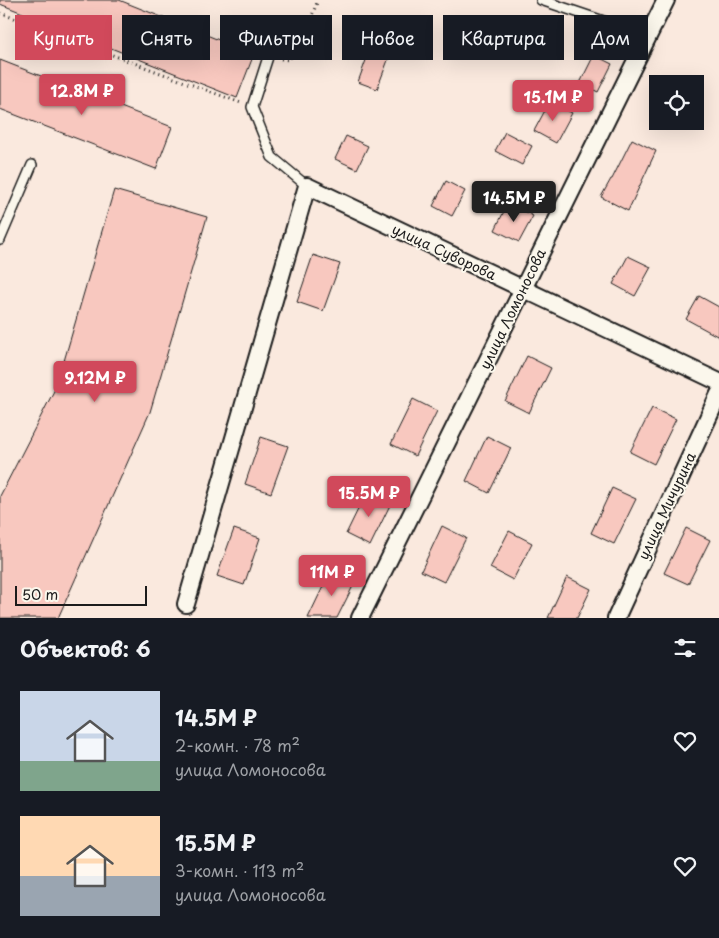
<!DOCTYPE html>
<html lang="ru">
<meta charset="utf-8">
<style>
:root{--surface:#171b24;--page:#20242c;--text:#f1f3f6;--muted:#9ea1a6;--accent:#d1495b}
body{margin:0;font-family:"Playpen Sans",sans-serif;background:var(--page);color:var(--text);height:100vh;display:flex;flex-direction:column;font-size:19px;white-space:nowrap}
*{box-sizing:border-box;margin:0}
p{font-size:16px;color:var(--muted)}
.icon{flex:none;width:28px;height:28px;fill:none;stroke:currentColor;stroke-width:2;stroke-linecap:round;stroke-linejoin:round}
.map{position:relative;height:618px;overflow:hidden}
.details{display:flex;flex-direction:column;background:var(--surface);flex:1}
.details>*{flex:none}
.banner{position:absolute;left:15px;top:15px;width:690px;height:45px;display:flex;gap:10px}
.fabs{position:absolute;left:649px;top:75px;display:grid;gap:10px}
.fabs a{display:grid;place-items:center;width:55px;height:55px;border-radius:0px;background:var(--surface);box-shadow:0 5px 20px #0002;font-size:25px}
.scale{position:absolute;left:15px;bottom:12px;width:132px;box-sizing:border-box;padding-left:5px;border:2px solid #1c1c1c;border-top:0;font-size:14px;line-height:18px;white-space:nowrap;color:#1c1c1c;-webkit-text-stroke:4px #fbf7ec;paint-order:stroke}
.price{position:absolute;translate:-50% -42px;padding:0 11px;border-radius:5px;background:var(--accent);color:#fff;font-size:16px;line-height:32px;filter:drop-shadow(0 1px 2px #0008)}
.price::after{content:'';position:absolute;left:50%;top:30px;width:15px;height:11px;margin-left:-8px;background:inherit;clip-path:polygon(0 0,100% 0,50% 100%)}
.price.on{background:#222;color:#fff}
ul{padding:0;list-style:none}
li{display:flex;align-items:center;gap:15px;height:125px;padding:0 20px}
li span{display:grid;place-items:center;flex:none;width:140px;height:100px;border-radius:0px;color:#555}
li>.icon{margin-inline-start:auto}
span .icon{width:60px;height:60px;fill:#fffc;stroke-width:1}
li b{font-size:21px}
h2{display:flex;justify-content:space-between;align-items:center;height:60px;padding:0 20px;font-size:21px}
.pill{padding:0 18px;border-radius:0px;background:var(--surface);box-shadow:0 5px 20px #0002;font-size:18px;line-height:45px}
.pill.on{background:var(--accent);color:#fff}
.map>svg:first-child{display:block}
.building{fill:#f8c8bf;stroke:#1c1c1c}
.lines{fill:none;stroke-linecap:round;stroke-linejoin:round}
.lane-casing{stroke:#1c1c1c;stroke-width:12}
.street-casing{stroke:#1c1c1c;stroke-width:20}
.path{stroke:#1c1c1c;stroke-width:3;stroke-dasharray:1 4;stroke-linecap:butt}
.lane{stroke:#fbf7ec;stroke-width:9}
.street{stroke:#fbf7ec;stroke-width:16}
.labels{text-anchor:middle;stroke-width:4;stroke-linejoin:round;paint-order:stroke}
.street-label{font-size:14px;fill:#1c1c1c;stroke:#fbf7ec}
</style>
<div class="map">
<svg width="719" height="618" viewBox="0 0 719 618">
<rect width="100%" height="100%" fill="#fae9de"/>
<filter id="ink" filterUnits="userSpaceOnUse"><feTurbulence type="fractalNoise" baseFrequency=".02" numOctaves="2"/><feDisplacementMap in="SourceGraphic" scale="10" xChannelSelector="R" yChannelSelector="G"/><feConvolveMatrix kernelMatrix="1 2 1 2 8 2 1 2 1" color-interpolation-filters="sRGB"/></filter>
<g filter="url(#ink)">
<g class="building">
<polygon points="0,0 119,0 254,54 237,98 0,4"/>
<polygon points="504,15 521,21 511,44 495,37"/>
<polygon points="366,28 396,39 377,89 358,82 369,52 359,48"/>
<polygon points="594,55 612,64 598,92 580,83"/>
<polygon points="0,60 172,127 156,169 0,109"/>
<polygon points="550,101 572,113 556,143 534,131"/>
<polygon points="505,132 532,146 522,165 495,151"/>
<polygon points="346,136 368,146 357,169 335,159"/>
<polygon points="632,139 656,151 628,211 601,197 611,179 612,179"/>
<polygon points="446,181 465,191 452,216 433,206"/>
<polygon points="114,190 207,217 150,412 58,618 0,618 0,496 57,385"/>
<polygon points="508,203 533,216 519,242 495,230"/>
<polygon points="313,255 340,264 323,311 297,302"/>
<polygon points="628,256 651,267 635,296 613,284"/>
<polygon points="699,296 719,307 719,337 686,319"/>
<polygon points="527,356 551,368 529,413 505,401"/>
<polygon points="413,399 437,411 415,456 391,444"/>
<polygon points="652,408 676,419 654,464 630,452"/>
<polygon points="487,436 511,448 489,493 466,481"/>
<polygon points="261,437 288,446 271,493 245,484"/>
<polygon points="612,488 636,499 614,544 591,533"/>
<polygon points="368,489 392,501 370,546 346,534"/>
<polygon points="442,526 466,538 444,582 421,571"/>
<polygon points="686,528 710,540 688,584 664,573"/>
<polygon points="234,529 260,538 244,585 217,576"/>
<polygon points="509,531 532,543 513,580 490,568"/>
<polygon points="331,570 355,582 337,618 308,618"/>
<polygon points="567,577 591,589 577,618 548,618"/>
</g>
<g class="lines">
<g class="lane-casing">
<g id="lane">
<polyline points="541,0 648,36"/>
<polyline points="268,57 252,107 272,157 307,186"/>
<polyline points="0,240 32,165"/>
</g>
</g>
<g class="street-casing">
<g id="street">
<polyline points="186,604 307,186 719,382"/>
<polyline points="360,618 666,0"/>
<polyline points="616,618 719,394"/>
</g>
</g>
<g class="path">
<polyline points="0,13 241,103"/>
<polyline points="281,59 289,60 306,31 318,0"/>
</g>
<use href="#lane" class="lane"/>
<use href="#street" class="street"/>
</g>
</g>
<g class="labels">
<g class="street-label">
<text transform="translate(444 252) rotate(25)" y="5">улица Суворова</text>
<text transform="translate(513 309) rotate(-64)" y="5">улица Ломоносова</text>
<text transform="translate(667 506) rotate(-65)" y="5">улица Мичурина</text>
</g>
</g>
</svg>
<div class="fabs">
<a><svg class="icon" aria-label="locate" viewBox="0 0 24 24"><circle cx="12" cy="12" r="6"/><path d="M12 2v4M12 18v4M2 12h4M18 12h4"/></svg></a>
</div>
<div class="scale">50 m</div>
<b class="price" style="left:82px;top:116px">12.8M ₽</b>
<b class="price" style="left:553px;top:122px">15.1M ₽</b>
<b class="price on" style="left:514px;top:223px">14.5M ₽</b>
<b class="price" style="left:95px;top:403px">9.12M ₽</b>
<b class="price" style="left:369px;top:518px">15.5M ₽</b>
<b class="price" style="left:332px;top:597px">11M ₽</b>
<div class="banner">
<a class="pill on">Купить</a>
<a class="pill">Снять</a>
<a class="pill">Фильтры</a>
<a class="pill">Новое</a>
<a class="pill">Квартира</a>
<a class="pill">Дом</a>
</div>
</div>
<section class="details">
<h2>Объектов: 6<svg class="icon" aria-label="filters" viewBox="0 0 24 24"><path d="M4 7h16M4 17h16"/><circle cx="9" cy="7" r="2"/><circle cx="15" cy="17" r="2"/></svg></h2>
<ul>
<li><span style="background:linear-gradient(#c9d6e8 70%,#7fa58c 0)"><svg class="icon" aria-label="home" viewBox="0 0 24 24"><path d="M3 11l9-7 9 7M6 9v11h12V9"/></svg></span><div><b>14.5M ₽</b><p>2-комн. · 78 m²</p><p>улица Ломоносова</p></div><svg class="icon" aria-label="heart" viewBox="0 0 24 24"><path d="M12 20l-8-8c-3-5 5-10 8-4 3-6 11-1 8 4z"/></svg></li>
<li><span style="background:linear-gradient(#ffd9b3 60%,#9aa5b1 0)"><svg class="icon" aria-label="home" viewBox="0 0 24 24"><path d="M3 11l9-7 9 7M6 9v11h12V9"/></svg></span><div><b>15.5M ₽</b><p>3-комн. · 113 m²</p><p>улица Ломоносова</p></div><svg class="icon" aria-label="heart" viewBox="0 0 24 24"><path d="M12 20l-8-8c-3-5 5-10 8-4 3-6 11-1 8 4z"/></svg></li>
</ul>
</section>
